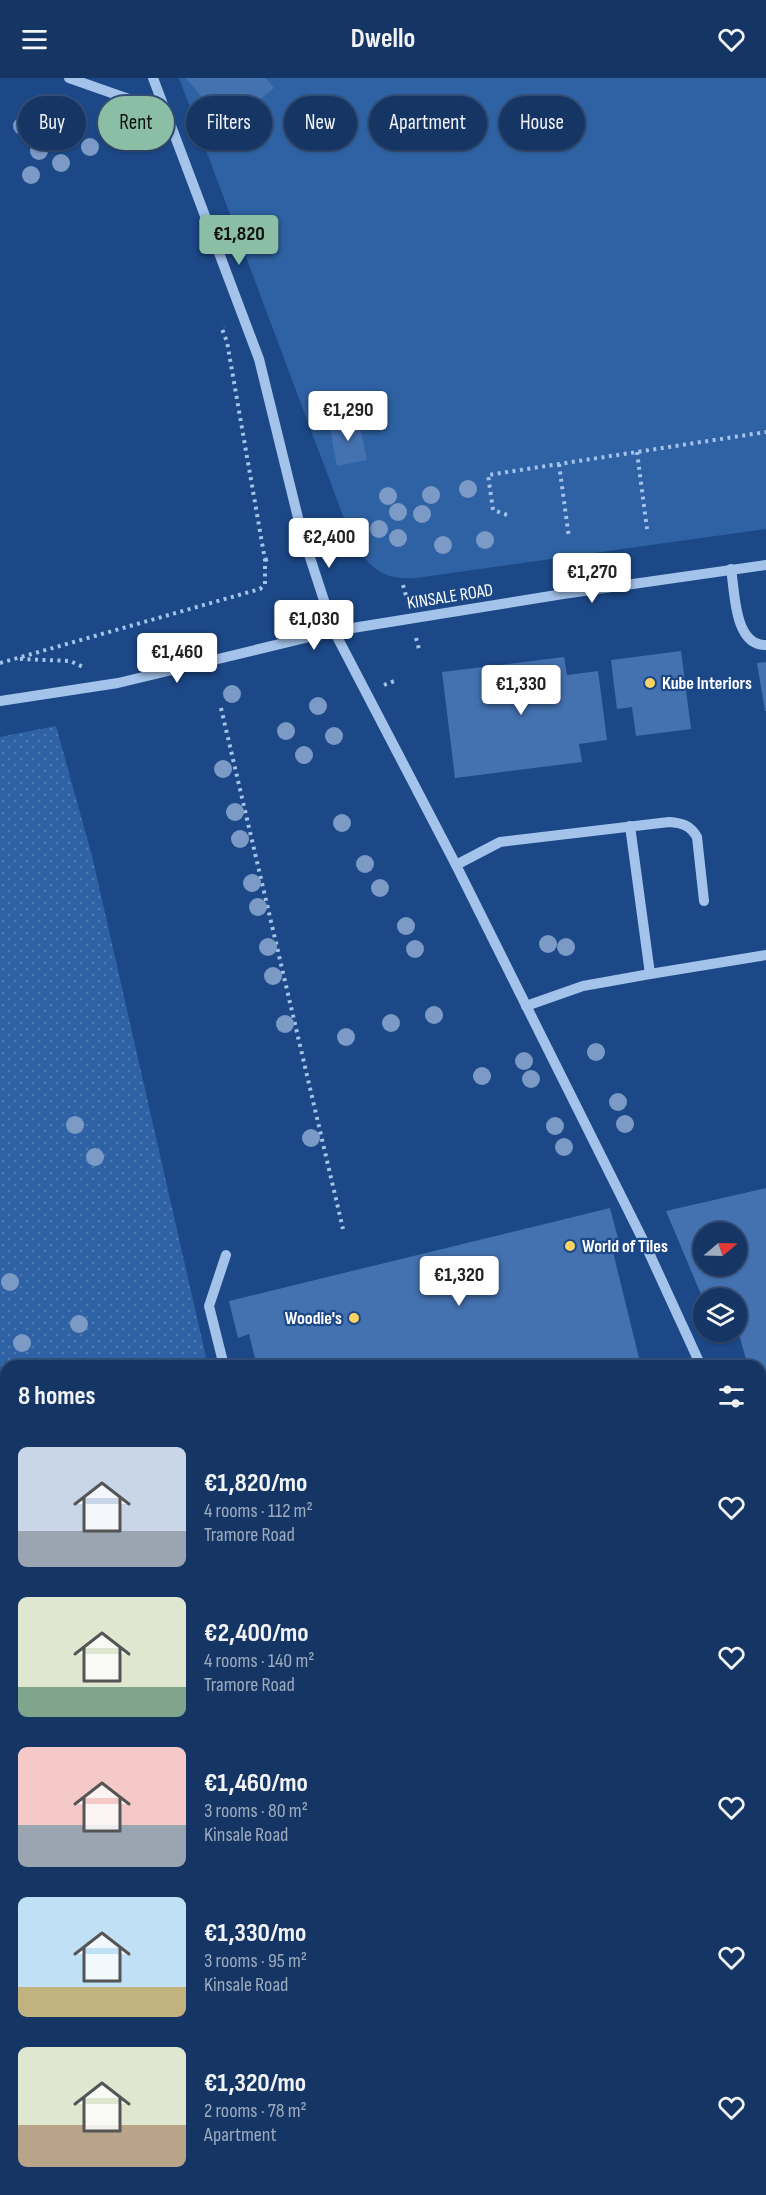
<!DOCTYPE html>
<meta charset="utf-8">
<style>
:root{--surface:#153665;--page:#22416e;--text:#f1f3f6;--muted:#9dabbf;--line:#345079;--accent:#8abfa5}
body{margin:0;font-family:"Sofia Sans Condensed",sans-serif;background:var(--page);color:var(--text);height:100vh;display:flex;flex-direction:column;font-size:22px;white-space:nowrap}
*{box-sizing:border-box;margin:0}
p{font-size:20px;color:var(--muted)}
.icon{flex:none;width:33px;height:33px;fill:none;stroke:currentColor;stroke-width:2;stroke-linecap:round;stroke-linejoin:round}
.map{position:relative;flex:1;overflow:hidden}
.drawer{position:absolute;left:0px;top:1282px;width:766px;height:836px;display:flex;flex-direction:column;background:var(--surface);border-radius:18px 18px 0 0;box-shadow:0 2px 4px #0004,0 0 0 2px var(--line)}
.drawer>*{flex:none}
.hud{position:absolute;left:18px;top:18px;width:730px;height:54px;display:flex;gap:12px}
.needle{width:39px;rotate:71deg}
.controls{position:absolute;left:693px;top:1144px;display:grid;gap:12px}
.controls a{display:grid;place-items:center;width:54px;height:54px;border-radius:50%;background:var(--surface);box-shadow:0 2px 4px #0004,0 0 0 2px var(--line);font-size:30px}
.price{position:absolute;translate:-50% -51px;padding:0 14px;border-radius:6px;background:#fff;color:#222;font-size:20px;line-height:39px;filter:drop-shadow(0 2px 3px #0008)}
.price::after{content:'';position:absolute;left:50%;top:36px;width:18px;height:14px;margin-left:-9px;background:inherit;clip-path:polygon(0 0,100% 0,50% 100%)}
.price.on{background:var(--accent);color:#111}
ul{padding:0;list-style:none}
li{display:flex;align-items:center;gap:18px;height:150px;padding:0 18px}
li span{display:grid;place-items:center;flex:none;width:168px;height:120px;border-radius:9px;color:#555}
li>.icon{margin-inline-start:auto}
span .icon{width:72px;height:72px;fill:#fffc;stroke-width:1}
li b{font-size:26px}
h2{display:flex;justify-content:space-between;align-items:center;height:72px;padding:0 18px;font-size:26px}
.pill{padding:0 21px;border-radius:27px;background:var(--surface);box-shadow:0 2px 4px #0004,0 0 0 2px var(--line);font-size:21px;line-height:54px}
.pill.on{background:var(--accent);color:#111}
header{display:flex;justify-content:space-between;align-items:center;height:78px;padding:0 18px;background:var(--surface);font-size:27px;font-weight:700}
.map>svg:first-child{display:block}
.grass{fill:url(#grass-dots)}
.forest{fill:url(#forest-firs)}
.pitch{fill:#2f62a4}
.building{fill:#4472b0;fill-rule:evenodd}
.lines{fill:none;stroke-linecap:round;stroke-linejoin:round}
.path{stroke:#a4c3eb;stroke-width:4;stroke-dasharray:3 4.5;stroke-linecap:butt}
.minor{stroke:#a4c3eb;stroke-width:10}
.highway{stroke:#fff;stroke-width:18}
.tree{fill:#7b9ac5}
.poi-dot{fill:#fcd261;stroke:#1c4887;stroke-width:2}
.labels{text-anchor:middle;stroke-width:4.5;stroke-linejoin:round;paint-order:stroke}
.street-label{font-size:18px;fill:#fff;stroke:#1c4887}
.poi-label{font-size:18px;font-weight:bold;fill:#fff;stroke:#1c4887;text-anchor:start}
</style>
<header><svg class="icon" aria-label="menu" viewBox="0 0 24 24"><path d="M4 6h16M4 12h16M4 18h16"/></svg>Dwello<svg class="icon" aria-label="heart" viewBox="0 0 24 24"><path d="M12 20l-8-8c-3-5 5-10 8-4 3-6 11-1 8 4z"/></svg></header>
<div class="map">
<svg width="766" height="2117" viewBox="0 0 766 2117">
<defs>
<pattern id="grass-dots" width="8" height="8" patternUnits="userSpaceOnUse" patternTransform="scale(1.5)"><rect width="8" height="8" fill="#2f62a4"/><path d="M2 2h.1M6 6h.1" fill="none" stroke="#4e7ab2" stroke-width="1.8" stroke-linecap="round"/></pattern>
<pattern id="forest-firs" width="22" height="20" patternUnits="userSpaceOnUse" patternTransform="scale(1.5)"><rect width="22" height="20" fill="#2f62a4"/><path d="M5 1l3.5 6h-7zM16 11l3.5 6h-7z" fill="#4e7ab2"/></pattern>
</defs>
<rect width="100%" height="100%" fill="#1c4887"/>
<g class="grass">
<polygon points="56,648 92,778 208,1288 6,1288 6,1426 0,1413 0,659"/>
<polygon points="766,1780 766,2117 0,2117 0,1949 6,1949 6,2112 760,2112 760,1781"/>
</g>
<polygon class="forest" points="6,1752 6,1793 0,1793 0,1753"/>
<path class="pitch" d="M179,0H766V451L416,500C384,502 373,492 354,467Z"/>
<g class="building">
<polygon points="186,0 266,0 274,10 226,49"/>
<polygon points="358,339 367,382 337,388 329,345"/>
<polygon points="681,573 691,651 636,658 632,629 617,631 611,582"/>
<polygon points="564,579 567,597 598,593 607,662 579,666 582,684 455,700 442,594"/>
<polygon points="766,584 766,633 765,633 757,585"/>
<path d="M766,1110V1349L763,1350L760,1341V1288H748L736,1246V1221H703L666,1133ZM704,1155H736V1188H704Z"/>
<polygon points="610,1130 620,1168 612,1170 641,1288 257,1288 249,1256 238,1260 229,1223"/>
</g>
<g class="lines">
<g class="path">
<polyline points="637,374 647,451"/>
<polyline points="559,386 569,460"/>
<polyline points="507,437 493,432 488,397 766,354"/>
<polyline points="343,463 347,462"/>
<polyline points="265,482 272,480"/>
<polyline points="403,507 407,521"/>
<polyline points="416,560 419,571"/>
<polyline points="20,581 70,583 83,589"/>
<polyline points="0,585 260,511 265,506 265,482 227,264 222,251 224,248"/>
<polyline points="384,607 397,602"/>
<polyline points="221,630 343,1151"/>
<polyline points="755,2112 757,2117"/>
</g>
<g class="minor">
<polyline points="69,0 166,34"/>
<polyline points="153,0 259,281 301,452 334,553 456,787 645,1166 701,1288"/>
<path d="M731,491C735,514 734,568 766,567"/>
<polyline points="0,623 118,605 334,553 563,516 766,487"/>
<polyline points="630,748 650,896"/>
<path d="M456,787L500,764L669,744C682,745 690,747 697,759L704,823"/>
<polyline points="526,928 583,908 650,896 766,877"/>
<polyline points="224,1288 209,1228 226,1177"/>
<polyline points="760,1443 766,1447"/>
<polyline points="0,1481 6,1491"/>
<polyline points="760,1587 766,1585"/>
<polyline points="760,2008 766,2005"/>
<polyline points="209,2112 210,2117"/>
<polyline points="650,2117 653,2112"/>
</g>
<g class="highway">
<polyline points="760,1683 766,1682"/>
<polyline points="760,1738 766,1737"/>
<polyline points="0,1824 6,1823"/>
<polyline points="0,1891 6,1890"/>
</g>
</g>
<g class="tree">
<circle cx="22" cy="48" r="9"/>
<circle cx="49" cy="49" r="9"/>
<circle cx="90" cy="69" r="9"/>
<circle cx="39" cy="73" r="9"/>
<circle cx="61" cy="85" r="9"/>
<circle cx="31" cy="97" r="9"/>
<circle cx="468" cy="411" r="9"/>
<circle cx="431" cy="417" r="9"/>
<circle cx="388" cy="418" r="9"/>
<circle cx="398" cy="434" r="9"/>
<circle cx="422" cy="436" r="9"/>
<circle cx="379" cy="451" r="9"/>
<circle cx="398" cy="460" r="9"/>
<circle cx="485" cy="462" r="9"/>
<circle cx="443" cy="467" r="9"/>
<circle cx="232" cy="616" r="9"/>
<circle cx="318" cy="628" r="9"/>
<circle cx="286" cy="653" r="9"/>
<circle cx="334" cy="658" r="9"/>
<circle cx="304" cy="677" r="9"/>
<circle cx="223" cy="691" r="9"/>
<circle cx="235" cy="734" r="9"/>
<circle cx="342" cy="745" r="9"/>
<circle cx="240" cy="761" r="9"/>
<circle cx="365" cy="786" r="9"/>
<circle cx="252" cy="805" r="9"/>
<circle cx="380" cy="810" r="9"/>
<circle cx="258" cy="829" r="9"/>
<circle cx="406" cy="848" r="9"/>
<circle cx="548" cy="866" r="9"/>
<circle cx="268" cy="869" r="9"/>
<circle cx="566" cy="869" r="9"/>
<circle cx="415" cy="871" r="9"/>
<circle cx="273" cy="898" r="9"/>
<circle cx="434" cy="937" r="9"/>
<circle cx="391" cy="945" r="9"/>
<circle cx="285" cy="946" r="9"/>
<circle cx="346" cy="959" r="9"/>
<circle cx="596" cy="974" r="9"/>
<circle cx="524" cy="983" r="9"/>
<circle cx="482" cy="998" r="9"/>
<circle cx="531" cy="1001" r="9"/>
<circle cx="618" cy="1024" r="9"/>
<circle cx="625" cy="1046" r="9"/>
<circle cx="75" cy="1047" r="9"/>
<circle cx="555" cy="1048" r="9"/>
<circle cx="311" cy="1060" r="9"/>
<circle cx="564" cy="1069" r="9"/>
<circle cx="95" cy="1079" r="9"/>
<circle cx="10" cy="1204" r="9"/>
<circle cx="79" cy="1246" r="9"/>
<circle cx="22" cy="1265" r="9"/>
</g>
<g class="poi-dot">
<circle cx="650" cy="605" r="6"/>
<circle cx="570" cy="1168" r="6"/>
<circle cx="354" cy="1240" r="6"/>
</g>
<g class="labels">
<g class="street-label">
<text transform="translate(450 518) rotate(-9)" y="6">KINSALE ROAD</text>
</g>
<g class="poi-label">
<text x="662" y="611">Kube Interiors</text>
<text x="582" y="1174">World of Tiles</text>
<text x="342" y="1246" text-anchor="end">Woodie's</text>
</g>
</g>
</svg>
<div class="controls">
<a><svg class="needle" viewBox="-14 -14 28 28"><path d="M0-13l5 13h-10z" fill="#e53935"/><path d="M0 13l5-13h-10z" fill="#9dabbf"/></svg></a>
<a><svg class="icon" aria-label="layers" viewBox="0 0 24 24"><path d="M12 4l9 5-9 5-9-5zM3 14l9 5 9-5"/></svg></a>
</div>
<b class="price on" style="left:239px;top:188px">€1,820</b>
<b class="price" style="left:348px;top:364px">€1,290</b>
<b class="price" style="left:329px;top:491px">€2,400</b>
<b class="price" style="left:592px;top:526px">€1,270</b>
<b class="price" style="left:314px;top:573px">€1,030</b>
<b class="price" style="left:177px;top:606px">€1,460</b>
<b class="price" style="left:521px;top:638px">€1,330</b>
<b class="price" style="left:459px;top:1229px">€1,320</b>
<div class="hud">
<a class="pill">Buy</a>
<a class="pill on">Rent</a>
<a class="pill">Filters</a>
<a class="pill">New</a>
<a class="pill">Apartment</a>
<a class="pill">House</a>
</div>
<section class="drawer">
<h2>8 homes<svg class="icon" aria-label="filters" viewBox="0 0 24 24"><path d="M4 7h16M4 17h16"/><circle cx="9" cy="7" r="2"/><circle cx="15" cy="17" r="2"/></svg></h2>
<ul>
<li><span style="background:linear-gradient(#c9d6e8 70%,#9aa5b1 0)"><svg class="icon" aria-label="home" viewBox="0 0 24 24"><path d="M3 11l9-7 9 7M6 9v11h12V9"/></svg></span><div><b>€1,820/mo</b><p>4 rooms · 112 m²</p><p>Tramore Road</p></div><svg class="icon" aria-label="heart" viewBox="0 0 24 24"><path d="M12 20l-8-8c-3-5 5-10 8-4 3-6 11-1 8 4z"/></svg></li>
<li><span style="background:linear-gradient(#dfe7d0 75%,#7fa58c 0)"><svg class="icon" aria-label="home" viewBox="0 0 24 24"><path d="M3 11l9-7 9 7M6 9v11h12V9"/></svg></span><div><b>€2,400/mo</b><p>4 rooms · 140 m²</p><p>Tramore Road</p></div><svg class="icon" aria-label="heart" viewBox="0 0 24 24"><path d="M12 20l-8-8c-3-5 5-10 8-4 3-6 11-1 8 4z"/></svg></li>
<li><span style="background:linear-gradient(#f6c9c9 65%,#9aa5b1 0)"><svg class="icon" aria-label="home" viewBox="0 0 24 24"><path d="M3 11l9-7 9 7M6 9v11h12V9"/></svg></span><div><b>€1,460/mo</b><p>3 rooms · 80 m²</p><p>Kinsale Road</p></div><svg class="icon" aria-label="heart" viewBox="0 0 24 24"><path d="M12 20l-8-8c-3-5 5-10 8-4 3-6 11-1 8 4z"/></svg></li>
<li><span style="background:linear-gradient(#bfe0f5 75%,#c2b280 0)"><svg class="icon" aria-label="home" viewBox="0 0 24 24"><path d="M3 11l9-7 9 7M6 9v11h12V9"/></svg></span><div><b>€1,330/mo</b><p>3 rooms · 95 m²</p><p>Kinsale Road</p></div><svg class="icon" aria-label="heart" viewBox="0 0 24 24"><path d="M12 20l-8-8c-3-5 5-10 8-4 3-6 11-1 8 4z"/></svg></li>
<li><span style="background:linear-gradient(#dfe7d0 65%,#b9a48a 0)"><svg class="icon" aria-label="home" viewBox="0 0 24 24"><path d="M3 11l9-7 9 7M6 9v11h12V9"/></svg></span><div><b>€1,320/mo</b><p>2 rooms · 78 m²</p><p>Apartment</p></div><svg class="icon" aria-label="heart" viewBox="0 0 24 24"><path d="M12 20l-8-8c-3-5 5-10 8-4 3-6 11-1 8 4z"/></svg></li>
</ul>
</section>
</div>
